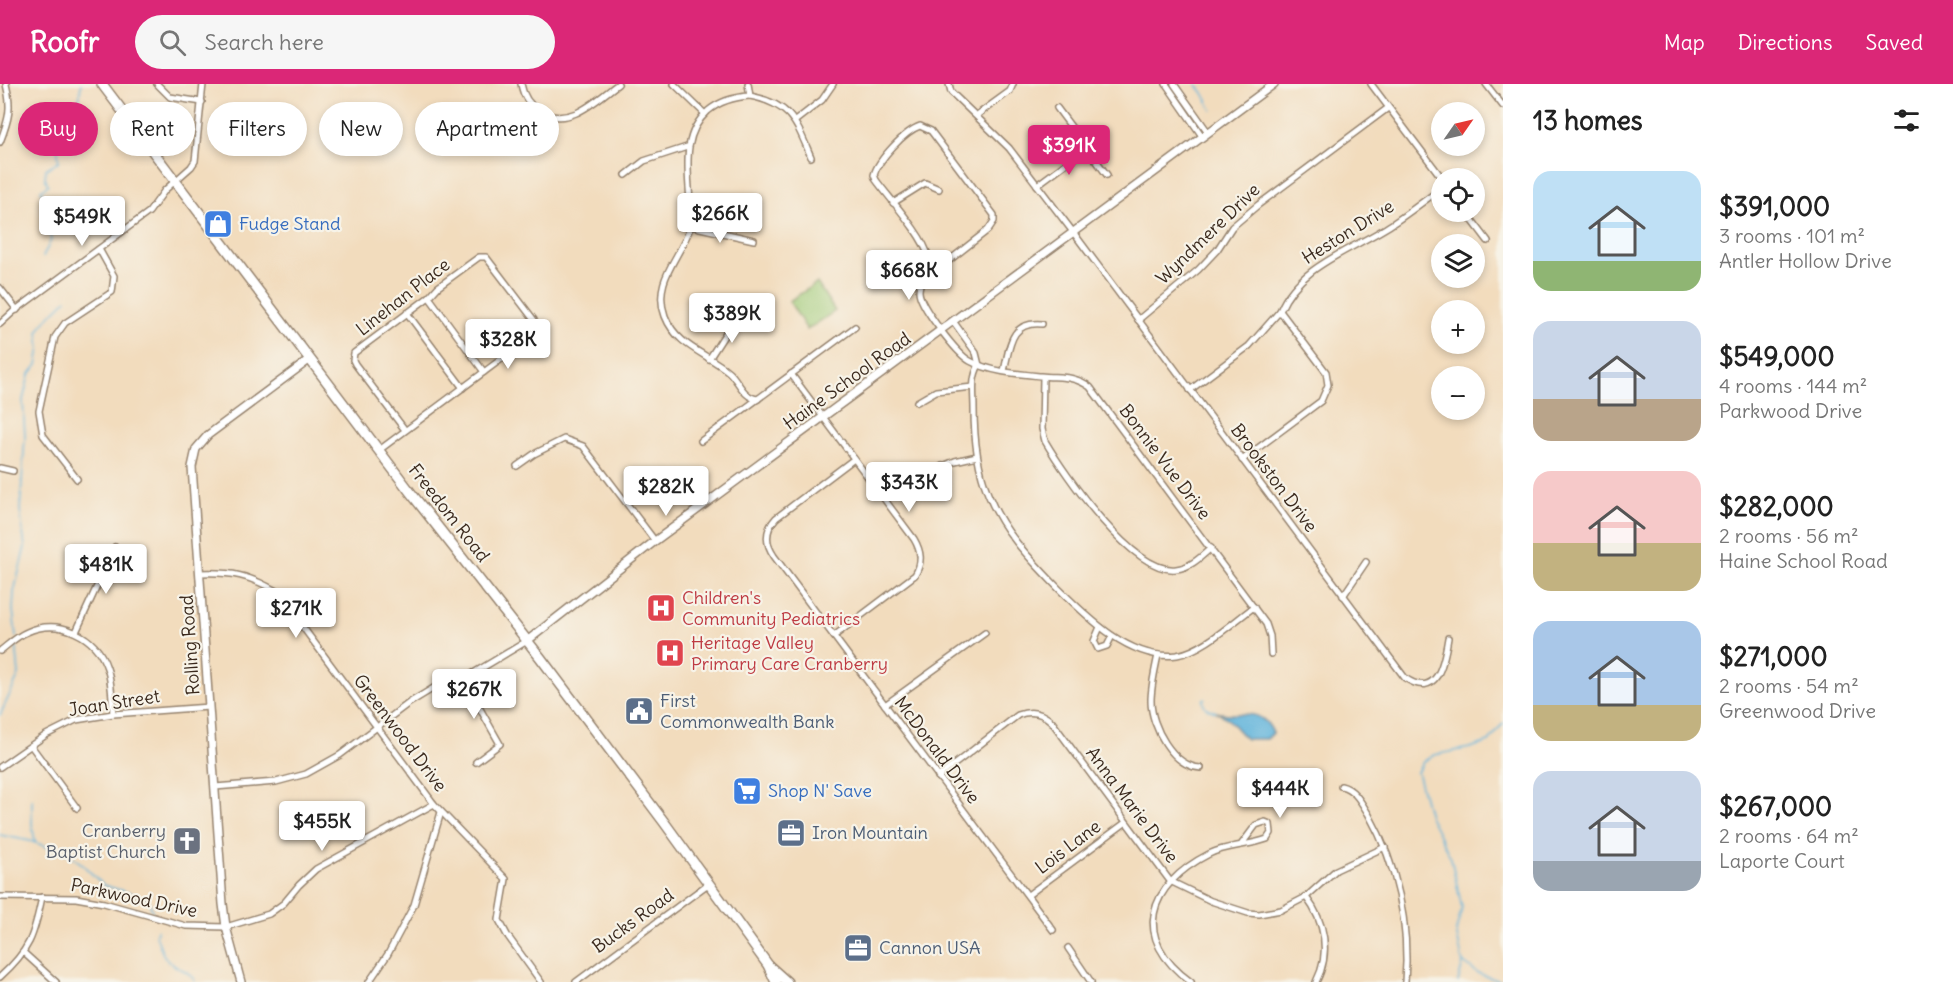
<!DOCTYPE html>
<meta charset="utf-8">
<style>
:root{--surface:#fff;--page:#f6f6f6;--text:#222;--muted:#767676;--accent:#db2777}
body{margin:0;font-family:Delius,sans-serif;background:var(--page);color:var(--text);height:100vh;display:flex;flex-direction:column;font-size:22px;white-space:nowrap}
*{box-sizing:border-box;margin:0}
p{font-size:20px;color:var(--muted)}
.icon{flex:none;width:33px;height:33px;fill:none;stroke:currentColor;stroke-width:2;stroke-linecap:round;stroke-linejoin:round}
.map{position:relative;flex:1;overflow:hidden}
.drawer{display:flex;flex-direction:column;background:var(--surface);width:450px}
.drawer>*{flex:none}
.hud{position:absolute;left:18px;top:18px;width:570px;height:54px;display:flex;gap:12px}
.needle{width:39px;rotate:56deg}
.fabs{position:absolute;left:1431px;top:18px;display:grid;gap:12px}
.fabs a{display:grid;place-items:center;width:54px;height:54px;border-radius:50%;background:var(--surface);box-shadow:0 3px 9px #0003;font-size:30px}
.price{position:absolute;translate:-50% -51px;padding:0 14px;border-radius:6px;background:#fff;color:#222;font-size:20px;line-height:39px;filter:drop-shadow(0 2px 3px #0008)}
.price::after{content:'';position:absolute;left:50%;top:36px;width:18px;height:14px;margin-left:-9px;background:inherit;clip-path:polygon(0 0,100% 0,50% 100%)}
.price.selected{background:var(--accent);color:#fff}
ul{padding:0;list-style:none}
li{display:flex;align-items:center;gap:18px;height:150px;padding:0 30px}
li span{display:grid;place-items:center;flex:none;width:168px;height:120px;border-radius:18px;color:#555}
li>.icon{margin-inline-start:auto}
span .icon{width:72px;height:72px;fill:#fffc;stroke-width:1}
li b{font-size:26px}
h2{display:flex;justify-content:space-between;align-items:center;height:72px;padding:0 30px;font-size:26px}
.chip{padding:0 21px;border-radius:27px;background:var(--surface);box-shadow:0 3px 9px #0003;font-size:21px;line-height:54px}
.chip.selected{background:var(--accent);color:#fff}
header{display:flex;align-items:center;gap:36px;box-sizing:border-box;height:84px;padding:0 30px;background:var(--accent);color:#fff}
header strong{font-size:28px}
nav{display:flex;gap:33px;margin-inline-start:auto;font-size:21px}
.search{width:420px;height:54px;background:var(--page);display:flex;align-items:center;gap:15px;box-sizing:border-box;padding:0 21px;border-radius:33px;color:var(--muted);font-size:22px}
main{display:flex;flex:1;min-height:0}
.map>svg:first-child{display:block}
.green{fill:#9ec975;stroke:#6c7a4a;stroke-width:1.5}
.water{fill:#60b4dc;stroke:#4e6f7d;stroke-width:1.5}
.lines{fill:none;stroke-linecap:round;stroke-linejoin:round}
.stream{stroke:#60b4dc;stroke-width:1.5}
.minor-casing{stroke:#96836e;stroke-width:8}
.tertiary-casing{stroke:#96836e;stroke-width:10}
.primary-casing{stroke:#96836e;stroke-width:12}
.minor{stroke:#fff;stroke-width:5}
.tertiary{stroke:#fff;stroke-width:7}
.primary{stroke:#fff;stroke-width:9}
.labels{text-anchor:middle;stroke-width:4.5;stroke-linejoin:round;paint-order:stroke}
.shop-label{font-size:18px;fill:#366cbe;stroke:#f7f3e8;text-anchor:start}
.street-label{font-size:18px;fill:#3b2a1e;stroke:#f7f3e8}
.health-label{font-size:18px;fill:#be3a42;stroke:#f7f3e8;text-anchor:start}
.service-label{font-size:18px;fill:#4e5e75;stroke:#f7f3e8;text-anchor:start}
.worship-label{font-size:18px;fill:#5b616d;stroke:#f7f3e8;text-anchor:end}
</style>
<header>
<strong>Roofr</strong>
<div class="search"><svg class="icon" aria-label="search" viewBox="0 0 24 24"><circle cx="10" cy="10" r="6"/><path d="M15 15l6 6"/></svg>Search here</div>
<nav><a>Map</a><a>Directions</a><a>Saved</a></nav>
</header>
<main>
<div class="map">
<svg width="1503" height="898" viewBox="0 0 1503 898">
<rect width="100%" height="100%" fill="#f7f3e8"/>
<filter id="ink" filterUnits="userSpaceOnUse"><feTurbulence type="fractalNoise" baseFrequency=".0167" numOctaves="2"/><feDisplacementMap in="SourceGraphic" scale="12" xChannelSelector="R" yChannelSelector="G"/><feConvolveMatrix kernelMatrix="1 2 1 2 8 2 1 2 1" color-interpolation-filters="sRGB"/></filter>
<filter id="wash" filterUnits="userSpaceOnUse"><feTurbulence type="fractalNoise" baseFrequency=".008" numOctaves="4" result="noise"/><feDisplacementMap in="SourceGraphic" scale="24" xChannelSelector="R" yChannelSelector="G"/><feGaussianBlur stdDeviation="1.35" result="paint"/><feColorMatrix in="noise" values="0 0 0 0 0 0 0 0 0 0 0 0 0 0 0 0 0 1.4 0 .05"/><feComposite in="paint" operator="in"/></filter>
<g filter="url(#wash)">
<rect width="100%" height="100%" fill="#f2dcbd"/>
<polygon class="green" points="817,199 835,227 807,246 789,217"/>
<path class="water" d="M1216,628C1237,635 1261,620 1273,649L1267,655H1246L1227,634Z"/>
<g class="lines">
<g class="stream">
<polyline points="1196,0 1203,9 1212,26"/>
<path d="M43,173L51,156L48,142L50,117L43,111L41,106L48,101L45,94L46,85L59,77C53,57 69,42 77,24C80,17 80,8 81,0"/>
<polyline points="16,553 13,526 14,508 25,463 20,426 25,353 23,316 29,291 37,281 40,264 38,248 46,236 67,215"/>
<path d="M1205,614L1203,616C1204,626 1209,625 1216,628"/>
<polyline points="0,631 19,591 16,558"/>
<polyline points="32,715 32,740 35,758"/>
<polyline points="0,751 30,757 69,770 82,780 103,801 143,813 149,817 152,827"/>
<path d="M157,846L156,851C157,854 163,871 165,873C173,885 190,885 195,898"/>
<polyline points="1464,879 1477,889 1503,898"/>
<polyline points="1458,898 1463,879 1456,847 1462,824 1451,774 1429,732 1417,688 1423,678 1434,671 1470,664 1489,658 1503,639"/>
</g>
</g>
</g>
<g filter="url(#ink)">
<g class="lines">
<g class="minor-casing">
<g id="minor">
<polyline points="157,0 170,13 202,18"/>
<path d="M521,0C523,11 529,21 539,27C569,45 595,17 618,0"/>
<polyline points="674,0 705,30"/>
<path d="M748,0L750,12C734,13 720,17 708,27C680,52 689,88 690,121C690,128 692,137 690,144C680,174 652,197 665,232C677,263 707,269 729,288C739,297 743,314 758,315"/>
<path d="M949,0L951,8L1009,64L1073,148L1405,594C1438,616 1444,578 1448,554"/>
<polyline points="1166,0 1202,52"/>
<polyline points="1174,0 1208,48"/>
<polyline points="1371,0 1442,94"/>
<polyline points="1486,0 1503,22"/>
<path d="M750,12C791,20 796,38 811,73"/>
<polyline points="1057,24 1107,91"/>
<polyline points="977,31 1010,7 1013,0"/>
<polyline points="795,37 822,16 833,0"/>
<path d="M0,58C9,35 12,24 6,0"/>
<polyline points="626,91 644,77 687,63"/>
<polyline points="1037,101 1087,64"/>
<polyline points="893,119 925,99 939,105"/>
<polyline points="1466,128 1488,157"/>
<polyline points="691,142 754,156"/>
<path d="M927,181L946,179L988,146L994,137V131L931,47L920,42C905,47 878,76 874,91L876,96C889,114 924,152 928,172C930,184 919,195 919,207C919,221 957,270 970,277C990,288 1019,290 1041,292C1060,294 1074,291 1090,303L1266,540L1270,552L1271,570"/>
<polyline points="0,204 17,226"/>
<polyline points="429,213 484,288"/>
<path d="M1280,227C1299,181 1353,166 1392,140C1409,129 1425,116 1442,104"/>
<polyline points="407,229 463,304"/>
<polyline points="1138,236 1198,186 1217,166 1232,143 1258,121 1388,24"/>
<polyline points="953,237 976,269 979,281"/>
<polyline points="0,240 13,228 149,128 165,106 191,83 195,77 203,0"/>
<polyline points="709,275 736,233"/>
<path d="M979,281C971,295 974,309 974,325C974,354 977,383 988,410C1003,448 1030,475 1058,504C1088,534 1131,577 1177,571C1203,567 1233,538 1254,523"/>
<path d="M1004,287C1010,262 1010,237 1042,240"/>
<path d="M791,290L914,455C921,467 923,478 915,491L834,552"/>
<path d="M1043,293L1042,345L1045,357C1065,391 1133,490 1176,485C1190,484 1201,473 1211,464"/>
<polyline points="1190,306 1249,262 1280,227 1326,288 1328,301 1321,317 1242,376"/>
<polyline points="917,318 936,307 973,303"/>
<polyline points="701,357 855,243"/>
<polyline points="378,367 535,250 537,243 534,236 486,173 479,173 438,203 429,213 354,269 353,276 355,280 405,346"/>
<path d="M854,375L776,434C765,446 765,459 774,472L1053,846"/>
<polyline points="517,382 534,370 564,355 583,362 655,457"/>
<polyline points="943,382 955,377 977,372"/>
<polyline points="0,384 13,387"/>
<polyline points="77,395 43,351 39,327 55,253 65,239 112,208 114,192 99,165"/>
<path d="M200,489C233,488 248,491 276,507L434,720L506,795L499,836L507,851L541,898"/>
<polyline points="1343,512 1366,478"/>
<polyline points="1100,543 1094,557 1098,565 1107,562 1112,552"/>
<polyline points="76,548 115,463"/>
<path d="M0,567C9,560 17,552 27,548C59,534 96,551 107,584C112,598 112,615 113,630"/>
<path d="M1158,571C1155,586 1151,602 1151,617C1151,642 1173,683 1201,684"/>
<polyline points="462,593 500,660 476,678"/>
<polyline points="885,621 985,549"/>
<polyline points="32,663 77,724"/>
<polyline points="0,683 46,651 76,636 113,630 209,623"/>
<path d="M938,693L1018,631C1031,626 1042,628 1052,638L1170,797L1211,817L1248,829L1259,830L1281,826L1306,813L1336,786L1385,763"/>
<path d="M1341,702C1355,705 1362,720 1369,731C1397,781 1410,841 1405,898"/>
<polyline points="215,703 276,698 306,690 340,671 409,619 437,602 472,590 527,557"/>
<polyline points="1028,811 1125,739"/>
<polyline points="0,813 76,814 104,819 186,842 226,843 269,830 284,819 299,801 316,785 434,720"/>
<path d="M1306,813C1325,838 1331,869 1316,898"/>
<polyline points="1068,864 1091,898"/>
<polyline points="24,869 56,898"/>
<path d="M0,893C30,866 34,852 42,813"/>
<polyline points="369,898 388,870 414,821 441,728"/>
<polyline points="576,898 708,800"/>
<path d="M1191,898C1130,854 1148,801 1209,770C1227,761 1248,762 1267,755L1271,749L1270,740L1265,738L1256,741L1241,761"/>
</g>
</g>
<g class="tertiary-casing">
<g id="tertiary">
<polyline points="527,557 655,457 1274,0"/>
<polyline points="241,898 226,843 223,820 192,383 196,365 208,351 309,276"/>
</g>
</g>
<g class="primary-casing">
<g id="primary">
<polyline points="102,0 411,409 540,573 664,738 768,881 776,898"/>
<polyline points="769,882 787,898"/>
</g>
</g>
<use href="#minor" class="minor"/>
<use href="#tertiary" class="tertiary"/>
<use href="#primary" class="primary"/>
</g>
</g>
<defs>
<g id="shop-square" transform="scale(1.5)"><rect x="-9" y="-9" width="18" height="18" rx="4" fill="#3f7fe0" stroke="#f7f3e8"/><path d="M-5-2.5h2.3a2.7 3.5 0 0 1 5.4 0H5L5.5 6h-11ZM-1.5-2.5h3a1.5 2.3 0 0 0-3 0Z" fill="#fff"/></g>
<g id="hospital-square" transform="scale(1.5)"><rect x="-9" y="-9" width="18" height="18" rx="4" fill="#e0444e" stroke="#f7f3e8"/><path d="M-5-5h3v3.5h4V-5h3V5h-3V1.5h-4V5h-3Z" fill="#fff"/></g>
<g id="civic-square" transform="scale(1.5)"><rect x="-9" y="-9" width="18" height="18" rx="4" fill="#5c6f8a" stroke="#f7f3e8"/><path d="M-.6-6.5H3V-4.5H.6V-3L4-1V1h2V6H-6V1h2V-1L-.6-3ZM-1.2 2.5V6h2.4V2.5Z" fill="#fff"/></g>
<g id="supermarket-square" transform="scale(1.5)"><rect x="-9" y="-9" width="18" height="18" rx="4" fill="#3f7fe0" stroke="#f7f3e8"/><path d="M-6-5.5h2.5l.6 2H6L4.5 2H-2.5L-4.4-4H-6ZM-1.5 3.2a1.3 1.3 0 1 0 .1 0ZM3 3.2a1.3 1.3 0 1 0 .1 0Z" fill="#fff"/></g>
<g id="office-square" transform="scale(1.5)"><rect x="-9" y="-9" width="18" height="18" rx="4" fill="#5c6f8a" stroke="#f7f3e8"/><path d="M-6-3h4V-5.5h4V-3h4V5H-6ZM-1-4.5V-3h2v-1.5ZM-6 0V1H6V0Z" fill="#fff"/></g>
<g id="church-square" transform="scale(1.5)"><rect x="-9" y="-9" width="18" height="18" rx="4" fill="#6b7280" stroke="#f7f3e8"/><path d="M-1.2-6h2.4v3.5h3.3v2.4h-3.3V6h-2.4V-.1h-3.3v-2.4h3.3Z" fill="#fff"/></g>
</defs>
<g fill-rule="evenodd">
<use href="#shop-square" x="218" y="140"/>
<use href="#hospital-square" x="661" y="524"/>
<use href="#hospital-square" x="670" y="569"/>
<use href="#civic-square" x="639" y="627"/>
<use href="#supermarket-square" x="747" y="707"/>
<use href="#office-square" x="791" y="749"/>
<use href="#church-square" x="187" y="757"/>
<use href="#office-square" x="858" y="864"/>
</g>
<g class="labels">
<g class="shop-label">
<text x="239" y="146">Fudge Stand</text>
<text x="768" y="713">Shop N' Save</text>
</g>
<g class="street-label">
<text transform="translate(1348 148) rotate(-32)" y="6">Heston Drive</text>
<text transform="translate(1208 150) rotate(-44)" y="6">Wyndmere Drive</text>
<text transform="translate(403 213) rotate(-38)" y="6">Linehan Place</text>
<text transform="translate(847 297) rotate(-36)" y="6">Haine School Road</text>
<text transform="translate(1165 378) rotate(53)" y="6">Bonnie Vue Drive</text>
<text transform="translate(1274 394) rotate(53)" y="6">Brookston Drive</text>
<text transform="translate(449 429) rotate(52)" y="6">Freedom Road</text>
<text transform="translate(190 561) rotate(-94)" y="6">Rolling Road</text>
<text transform="translate(114 619) rotate(-9)" y="6">Joan Street</text>
<text transform="translate(400 649) rotate(53)" y="6">Greenwood Drive</text>
<text transform="translate(937 666) rotate(53)" y="6">McDonald Drive</text>
<text transform="translate(1132 721) rotate(53)" y="6">Anna Marie Drive</text>
<text transform="translate(1068 763) rotate(-37)" y="6">Lois Lane</text>
<text transform="translate(134 814) rotate(12)" y="6">Parkwood Drive</text>
<text transform="translate(633 837) rotate(-36)" y="6">Bucks Road</text>
</g>
<g class="health-label">
<text x="682" y="520">Children's<tspan x="682" dy="21">Community Pediatrics</tspan></text>
<text x="691" y="565">Heritage Valley<tspan x="691" dy="21">Primary Care Cranberry</tspan></text>
</g>
<g class="service-label">
<text x="660" y="623">First<tspan x="660" dy="21">Commonwealth Bank</tspan></text>
<text x="812" y="755">Iron Mountain</text>
<text x="879" y="870">Cannon USA</text>
</g>
<g class="worship-label">
<text x="166" y="753">Cranberry<tspan x="166" dy="21">Baptist Church</tspan></text>
</g>
</g>
</svg>
<div class="fabs">
<a><svg class="needle" viewBox="-14 -14 28 28"><path d="M0-13l5 13h-10z" fill="#e53935"/><path d="M0 13l5-13h-10z" fill="#767676"/></svg></a>
<a><svg class="icon" aria-label="locate" viewBox="0 0 24 24"><circle cx="12" cy="12" r="6"/><path d="M12 2v4M12 18v4M2 12h4M18 12h4"/></svg></a>
<a><svg class="icon" aria-label="layers" viewBox="0 0 24 24"><path d="M12 4l9 5-9 5-9-5zM3 14l9 5 9-5"/></svg></a>
<a>+</a>
<a>−</a>
</div>
<b class="price selected" style="left:1069px;top:92px">$391K</b>
<b class="price" style="left:720px;top:160px">$266K</b>
<b class="price" style="left:82px;top:163px">$549K</b>
<b class="price" style="left:909px;top:217px">$668K</b>
<b class="price" style="left:732px;top:260px">$389K</b>
<b class="price" style="left:508px;top:286px">$328K</b>
<b class="price" style="left:909px;top:429px">$343K</b>
<b class="price" style="left:666px;top:433px">$282K</b>
<b class="price" style="left:106px;top:511px">$481K</b>
<b class="price" style="left:296px;top:555px">$271K</b>
<b class="price" style="left:474px;top:636px">$267K</b>
<b class="price" style="left:1280px;top:735px">$444K</b>
<b class="price" style="left:322px;top:768px">$455K</b>
<div class="hud">
<a class="chip selected">Buy</a>
<a class="chip">Rent</a>
<a class="chip">Filters</a>
<a class="chip">New</a>
<a class="chip">Apartment</a>
</div>
</div>
<section class="drawer">
<h2>13 homes<svg class="icon" aria-label="filters" viewBox="0 0 24 24"><path d="M4 7h16M4 17h16"/><circle cx="9" cy="7" r="2"/><circle cx="15" cy="17" r="2"/></svg></h2>
<ul>
<li><span style="background:linear-gradient(#bfe0f5 75%,#8fb573 0)"><svg class="icon" aria-label="home" viewBox="0 0 24 24"><path d="M3 11l9-7 9 7M6 9v11h12V9"/></svg></span><div><b>$391,000</b><p>3 rooms · 101 m²</p><p>Antler Hollow Drive</p></div></li>
<li><span style="background:linear-gradient(#c9d6e8 65%,#b9a48a 0)"><svg class="icon" aria-label="home" viewBox="0 0 24 24"><path d="M3 11l9-7 9 7M6 9v11h12V9"/></svg></span><div><b>$549,000</b><p>4 rooms · 144 m²</p><p>Parkwood Drive</p></div></li>
<li><span style="background:linear-gradient(#f6c9c9 60%,#c2b280 0)"><svg class="icon" aria-label="home" viewBox="0 0 24 24"><path d="M3 11l9-7 9 7M6 9v11h12V9"/></svg></span><div><b>$282,000</b><p>2 rooms · 56 m²</p><p>Haine School Road</p></div></li>
<li><span style="background:linear-gradient(#a9c7e8 70%,#c2b280 0)"><svg class="icon" aria-label="home" viewBox="0 0 24 24"><path d="M3 11l9-7 9 7M6 9v11h12V9"/></svg></span><div><b>$271,000</b><p>2 rooms · 54 m²</p><p>Greenwood Drive</p></div></li>
<li><span style="background:linear-gradient(#c9d6e8 75%,#9aa5b1 0)"><svg class="icon" aria-label="home" viewBox="0 0 24 24"><path d="M3 11l9-7 9 7M6 9v11h12V9"/></svg></span><div><b>$267,000</b><p>2 rooms · 64 m²</p><p>Laporte Court</p></div></li>
</ul>
</section>
</main>
